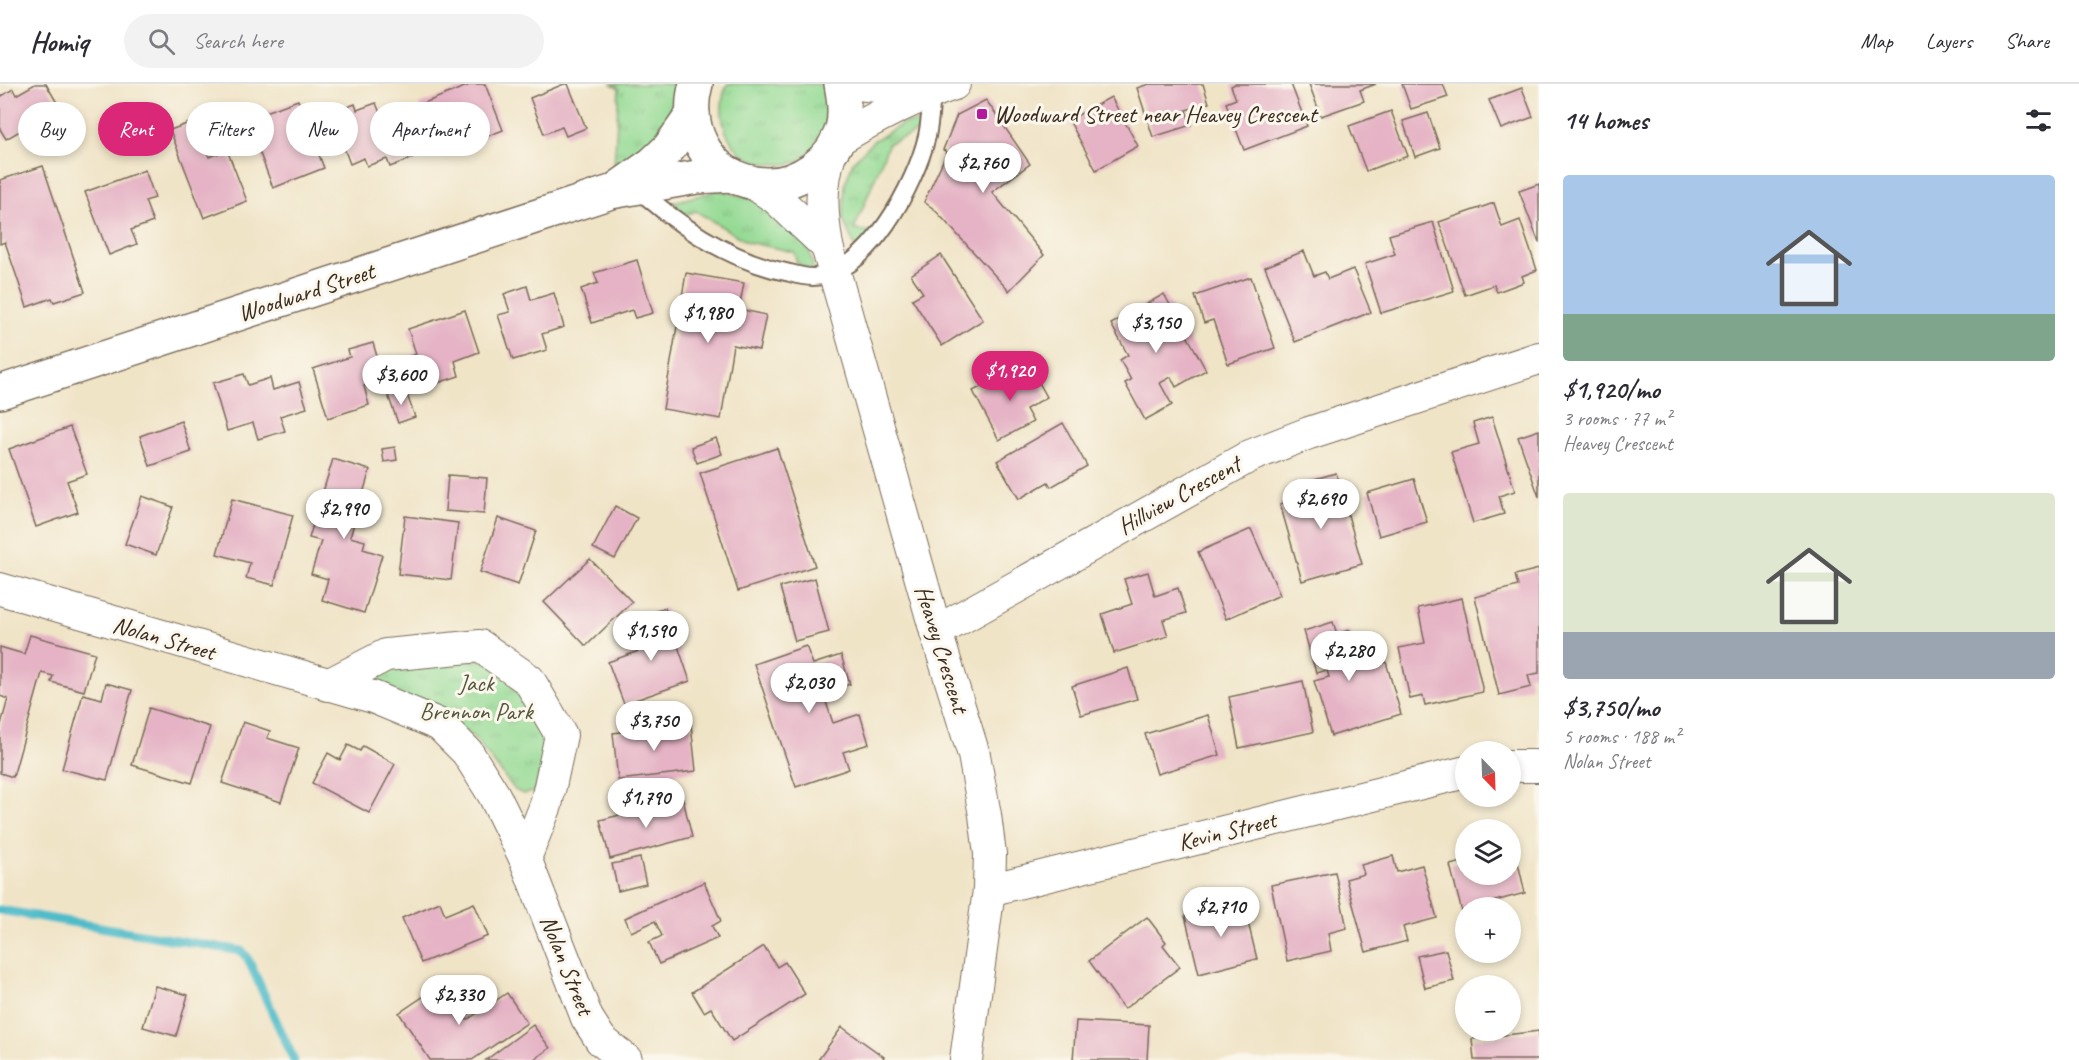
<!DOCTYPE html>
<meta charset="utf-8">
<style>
:root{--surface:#fff;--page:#f2f2f3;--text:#2b2b33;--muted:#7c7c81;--line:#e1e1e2;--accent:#db2777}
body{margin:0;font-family:Caveat,sans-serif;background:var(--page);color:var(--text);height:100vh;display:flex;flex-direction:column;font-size:22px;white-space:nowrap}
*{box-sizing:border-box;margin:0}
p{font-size:20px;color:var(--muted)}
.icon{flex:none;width:33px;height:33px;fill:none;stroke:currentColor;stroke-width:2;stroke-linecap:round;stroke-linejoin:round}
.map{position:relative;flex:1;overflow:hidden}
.sheet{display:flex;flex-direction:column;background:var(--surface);width:540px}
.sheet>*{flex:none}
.top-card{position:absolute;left:18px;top:18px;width:570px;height:54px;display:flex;gap:12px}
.needle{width:39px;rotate:157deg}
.buttons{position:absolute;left:1455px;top:657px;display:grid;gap:12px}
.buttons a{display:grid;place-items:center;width:66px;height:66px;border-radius:50%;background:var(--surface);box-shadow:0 3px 9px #0003;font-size:30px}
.price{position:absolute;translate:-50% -51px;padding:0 14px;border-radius:21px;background:#fff;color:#222;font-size:20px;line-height:39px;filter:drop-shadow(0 2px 3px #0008)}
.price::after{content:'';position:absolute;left:50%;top:36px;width:18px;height:14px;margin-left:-9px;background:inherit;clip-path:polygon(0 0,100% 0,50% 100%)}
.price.active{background:var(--accent);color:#fff}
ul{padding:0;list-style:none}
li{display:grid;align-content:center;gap:12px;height:318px;padding:0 24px}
li span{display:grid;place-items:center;height:186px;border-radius:6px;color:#555}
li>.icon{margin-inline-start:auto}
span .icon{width:108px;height:108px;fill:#fffc;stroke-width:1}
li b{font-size:26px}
h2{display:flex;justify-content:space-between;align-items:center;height:72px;padding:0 24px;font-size:26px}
.pill{padding:0 21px;border-radius:27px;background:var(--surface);box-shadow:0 3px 9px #0003;font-size:21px;line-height:54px}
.pill.active{background:var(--accent);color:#fff}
header{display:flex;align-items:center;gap:36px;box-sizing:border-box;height:84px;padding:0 30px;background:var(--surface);border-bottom:2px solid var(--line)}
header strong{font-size:28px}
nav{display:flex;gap:33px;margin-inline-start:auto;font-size:21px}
.search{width:420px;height:54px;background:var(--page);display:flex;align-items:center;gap:15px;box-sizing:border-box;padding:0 21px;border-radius:33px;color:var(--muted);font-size:22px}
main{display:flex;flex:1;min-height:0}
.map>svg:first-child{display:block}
.grass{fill:url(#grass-tufts);stroke:#688259;stroke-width:1.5}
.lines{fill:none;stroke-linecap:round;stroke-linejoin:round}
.stream{stroke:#4fbcc9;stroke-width:9}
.building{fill:#e5b3c5}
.service-casing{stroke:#7a6b59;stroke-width:20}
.minor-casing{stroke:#7a6b59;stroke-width:34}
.tertiary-casing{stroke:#7a6b59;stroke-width:36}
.service{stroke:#fff;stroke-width:16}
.minor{stroke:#fff;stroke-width:32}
.tertiary{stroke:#fff;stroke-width:33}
.poi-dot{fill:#b5179e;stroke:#fbf7ec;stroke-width:2}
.labels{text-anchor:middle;stroke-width:6;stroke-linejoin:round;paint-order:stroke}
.poi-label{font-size:24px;fill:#3b2a1e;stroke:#fbf7ec;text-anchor:start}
.street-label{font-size:24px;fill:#3b2a1e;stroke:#fbf7ec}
.park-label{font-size:24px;fill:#52563c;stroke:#fbf7ec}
</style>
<header>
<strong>Homiq</strong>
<div class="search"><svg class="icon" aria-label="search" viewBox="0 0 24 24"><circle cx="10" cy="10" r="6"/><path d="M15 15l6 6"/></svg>Search here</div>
<nav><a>Map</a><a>Layers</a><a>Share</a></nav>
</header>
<main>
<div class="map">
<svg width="1539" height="976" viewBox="0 0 1539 976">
<defs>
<pattern id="grass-tufts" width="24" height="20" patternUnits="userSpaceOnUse" patternTransform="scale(1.5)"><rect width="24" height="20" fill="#95da94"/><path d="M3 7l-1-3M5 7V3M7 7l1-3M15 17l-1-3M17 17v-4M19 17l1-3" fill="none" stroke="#81bb7f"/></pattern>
</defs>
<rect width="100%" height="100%" fill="#fbf7ec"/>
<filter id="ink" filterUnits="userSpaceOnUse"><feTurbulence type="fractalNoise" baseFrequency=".0167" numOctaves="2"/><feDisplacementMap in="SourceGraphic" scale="12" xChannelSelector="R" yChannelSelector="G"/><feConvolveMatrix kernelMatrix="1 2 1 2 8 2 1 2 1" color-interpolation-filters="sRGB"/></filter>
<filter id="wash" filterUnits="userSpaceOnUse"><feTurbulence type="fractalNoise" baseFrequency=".008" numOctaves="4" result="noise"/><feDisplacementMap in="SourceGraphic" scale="24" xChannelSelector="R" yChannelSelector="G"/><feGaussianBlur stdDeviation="1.35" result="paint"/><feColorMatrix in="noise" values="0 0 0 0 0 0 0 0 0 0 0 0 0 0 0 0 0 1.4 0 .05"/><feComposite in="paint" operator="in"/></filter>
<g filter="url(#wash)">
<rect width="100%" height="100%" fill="#f0e4c7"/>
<g class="grass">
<polygon points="612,0 685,0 681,31 645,76 614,84 619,4"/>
<path d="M727,0H826C832,11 831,19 830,31C828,49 826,50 814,63C810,67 806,73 801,76C793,80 783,81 774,80C731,80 712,36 727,0Z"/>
<polygon points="921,38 920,47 889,59 854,146 869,147 871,153 863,163 855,163 843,135 845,100 853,78 873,57 904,39"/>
<polygon points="719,106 753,115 795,146 810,169 814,188 797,179 794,168 747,158 696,127 684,131 674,118"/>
<polygon points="479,575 503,585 553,651 534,708 523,710 515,706 472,651 372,603 384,585"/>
</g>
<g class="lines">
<polyline class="stream" points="0,826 241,867 247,873 294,976"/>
</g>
<g id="blocks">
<g class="building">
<polygon points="35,0 46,0 60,24 6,55 0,45 0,13 13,5 16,11"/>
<polygon points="472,0 485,0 503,46 439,71 419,21"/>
<polygon points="564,0 568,0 586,44 566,52 562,43 544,50 530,14"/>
<polygon points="1149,0 1203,0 1209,19 1186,26 1191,41 1153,53 1137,4"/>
<polygon points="1235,0 1291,0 1307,42 1244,66 1226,19 1236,15 1231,2"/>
<polygon points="1309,0 1376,0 1360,6 1364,17 1321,32"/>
<polygon points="1402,0 1443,0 1448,13 1411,25"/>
<polygon points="1522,4 1533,33 1501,45 1489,16"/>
<polygon points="1111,13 1138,62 1096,86 1069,36"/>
<polygon points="298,16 324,84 273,104 247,35"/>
<polygon points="986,16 1030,80 992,108 1044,171 1009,207 934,125 924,118 947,68 943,66 957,31"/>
<polygon points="376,19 380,29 394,23 413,74 390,83 387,75 367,82 364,74 350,80 331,29 355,20 357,26"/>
<polygon points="1391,27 1408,72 1366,87 1349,42"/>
<polygon points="1428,29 1440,64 1415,73 1403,37"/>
<polygon points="195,37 209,73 227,66 247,117 204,134 170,46"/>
<polygon points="43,82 85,208 54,218 52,214 27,223 5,158 0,160 0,96"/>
<polygon points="145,86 155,114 145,117 153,138 131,146 137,160 109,171 85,108"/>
<polygon points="1539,100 1539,159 1519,107"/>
<polygon points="1494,119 1502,143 1520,136 1537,186 1522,192 1524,198 1497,208 1494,201 1465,211 1439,138"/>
<polygon points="1433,138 1454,207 1381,229 1365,180 1395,170 1389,151"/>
<polygon points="1304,167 1314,192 1325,188 1328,195 1353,185 1371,228 1295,258 1265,183"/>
<polygon points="941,171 983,236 942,262 912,215 923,209 911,191"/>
<polygon points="637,176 653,229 635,234 632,226 592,239 581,205 598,199 594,189"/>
<polygon points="686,189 744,199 739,225 766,231 759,266 733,261 721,335 663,325"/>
<polygon points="1251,193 1275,264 1228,280 1213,236 1204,239 1195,212"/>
<polygon points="527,202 531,216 554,209 564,243 542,250 547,266 513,276 498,231 510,228 504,210"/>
<polygon points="1164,210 1206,286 1176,303 1171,293 1160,299 1172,321 1145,336 1125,299 1131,296 1120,276 1128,271 1111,240"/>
<polygon points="465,226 479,268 455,277 459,292 416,306 405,274 416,270 408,245"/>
<polygon points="373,259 384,296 364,302 369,321 328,334 313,285 350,273 348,266"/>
<polygon points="1031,284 1047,313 1026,325 1033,338 999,356 973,307 1001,292 1005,299"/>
<polygon points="244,290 248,301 270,294 273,306 299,298 307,324 280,332 285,347 258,355 253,339 227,347 213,299"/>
<polygon points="405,305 415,333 398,339 388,311"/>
<polygon points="1492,333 1515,407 1499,412 1504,430 1473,439 1451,368 1479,360 1473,339"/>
<polygon points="181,337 191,368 150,382 140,352"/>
<polygon points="1063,339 1087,382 1051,403 1048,398 1019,415 997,377"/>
<polygon points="70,343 87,390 67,397 78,428 36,443 9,365"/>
<polygon points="1539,346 1539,413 1518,353"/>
<polygon points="716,354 722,370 697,379 691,363"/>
<polygon points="395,363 397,376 384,378 382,365"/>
<polygon points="777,364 815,482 738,507 700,389"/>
<polygon points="333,375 370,386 350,453 365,457 363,465 382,471 364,529 322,516 328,495 311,490 321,457 309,454"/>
<polygon points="1336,389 1362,480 1302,497 1280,420 1308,412 1304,398"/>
<polygon points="448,391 487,394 484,430 445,427"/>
<polygon points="1414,395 1427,438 1379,452 1367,409"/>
<polygon points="142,412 173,423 156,471 125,460"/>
<polygon points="232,415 293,431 274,501 246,494 250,479 217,470"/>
<polygon points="615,422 637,434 615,475 593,464"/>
<polygon points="405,432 458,439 451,496 398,490"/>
<polygon points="498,434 536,447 518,501 480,488"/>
<polygon points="1251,445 1280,511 1226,535 1198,468"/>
<polygon points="590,475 632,518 586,562 544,518"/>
<polygon points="1539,485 1539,589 1528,591 1531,603 1499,611 1475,513 1518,502 1515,491"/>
<polygon points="1148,488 1155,512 1178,504 1186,529 1163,536 1168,552 1114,569 1102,530 1132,520 1124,495"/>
<polygon points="815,494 829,548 795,557 780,503"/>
<polygon points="1462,514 1483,608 1425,621 1423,612 1410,615 1399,564 1425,559 1418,524"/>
<polygon points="665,524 690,597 624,620 608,578 650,563 640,533"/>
<polygon points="1333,538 1337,550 1350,546 1362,586 1386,578 1401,630 1331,652 1314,597 1329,593 1327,586 1316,589 1304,547"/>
<polygon points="30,551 95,569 84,607 51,598 53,592 42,589 13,693 0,689 0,644 8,615 0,612 0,563 24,570"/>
<polygon points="806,562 813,580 841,571 850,600 823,609 833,639 860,630 869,660 843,668 849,685 796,703 754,580"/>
<polygon points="1128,584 1137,615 1081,631 1072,602"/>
<polygon points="1303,597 1313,648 1239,664 1229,613"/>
<polygon points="106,599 132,606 107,696 62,685 83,610 102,615"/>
<polygon points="149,624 210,643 192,699 132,681"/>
<polygon points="1208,631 1220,671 1157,690 1145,650"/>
<polygon points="243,638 270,647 267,654 299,664 281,718 222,699"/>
<polygon points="691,640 696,687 618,696 613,649"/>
<polygon points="348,661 360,667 363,662 395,680 369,729 312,699 328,669 340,676"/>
<polygon points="683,715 692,753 610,775 600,736"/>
<polygon points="1515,766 1525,809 1495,817 1497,824 1466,824 1465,840 1450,781 1466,777 1466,790 1510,790 1510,767"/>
<polygon points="1393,772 1397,788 1422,781 1437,834 1403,843 1407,857 1366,868 1346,795 1364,790 1361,781"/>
<polygon points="640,774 646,800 618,807 612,780"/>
<polygon points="1335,788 1347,844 1328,849 1331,867 1287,877 1271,801"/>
<polygon points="704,798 721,837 712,842 718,854 659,880 649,858 662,852 655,837 631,848 625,834"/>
<polygon points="440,818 445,831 474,819 488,852 421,879 402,834"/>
<polygon points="1243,818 1257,875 1199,890 1185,832"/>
<polygon points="1147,833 1166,858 1163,861 1180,883 1124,925 1089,877"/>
<polygon points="764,862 777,883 785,878 805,910 732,957 711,924 704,928 692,908"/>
<polygon points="1446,866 1454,897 1425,904 1417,872"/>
<polygon points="442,900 467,936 507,909 527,939 472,976 430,976 399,929"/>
<polygon points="155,902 188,911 176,952 143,943"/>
<polygon points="1076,937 1149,941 1147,976 1073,976"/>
<polygon points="533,941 550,964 533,976 486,976"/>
<polygon points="842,943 884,973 882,976 818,976"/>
<polygon points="1539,947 1539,976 1474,976 1472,955"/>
</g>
</g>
</g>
<g filter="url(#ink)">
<use href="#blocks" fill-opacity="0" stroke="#7a6b59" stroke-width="1.5"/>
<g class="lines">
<g class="service-casing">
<path id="service" d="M637,104C680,143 732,178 790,189C797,191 806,193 813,193C868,192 916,99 927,52C930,38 931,22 932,7"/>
</g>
<g class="minor-casing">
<g id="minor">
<polyline points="857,0 928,7"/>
<path d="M836,57C873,34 912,14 954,0"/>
<path d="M830,69C820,104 821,126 827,162L936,548L974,671L985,731L990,770L989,806L966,976"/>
<polyline points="750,97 776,114 827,162"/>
<polyline points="0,505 373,613 440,641 467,668 494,711 525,774 587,934 601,956 626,976"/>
<polyline points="936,548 1250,372 1309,349 1539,274"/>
<polyline points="328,601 386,571 480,562 529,596 561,651 546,721 525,774"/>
<polyline points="1510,682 1539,682"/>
<polyline points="989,806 1466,688"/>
</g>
</g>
<g class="tertiary-casing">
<g id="tertiary">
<path d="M696,0C682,48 713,99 766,100C798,101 833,77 842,45C846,30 844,15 841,0"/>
<polyline points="618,104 652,80 669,64 693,30"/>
<polyline points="0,308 611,108 697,93 732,91"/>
</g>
</g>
<use href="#service" class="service"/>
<use href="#minor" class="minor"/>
<use href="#tertiary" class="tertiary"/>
</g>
</g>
<rect class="poi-dot" x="976" y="24" width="12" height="12" rx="3"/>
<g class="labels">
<g class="poi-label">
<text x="994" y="38">Woodward Street near Heavey Crescent</text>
</g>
<g class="street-label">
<text transform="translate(306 208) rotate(-18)" y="8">Woodward Street</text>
<text transform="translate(1179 411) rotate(-29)" y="8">Hillview Crescent</text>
<text transform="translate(164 554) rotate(16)" y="8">Nolan Street</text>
<text transform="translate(942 565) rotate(73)" y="8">Heavey Crescent</text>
<text transform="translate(1227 747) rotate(-14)" y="8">Kevin Street</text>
<text transform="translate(567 881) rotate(68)" y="8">Nolan Street</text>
</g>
<g class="park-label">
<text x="476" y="607">Jack<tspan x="476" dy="28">Brennon Park</tspan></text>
</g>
</g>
</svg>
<div class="buttons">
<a><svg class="needle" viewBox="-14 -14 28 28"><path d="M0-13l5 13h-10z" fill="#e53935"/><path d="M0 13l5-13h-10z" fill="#7c7c81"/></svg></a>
<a><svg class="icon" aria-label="layers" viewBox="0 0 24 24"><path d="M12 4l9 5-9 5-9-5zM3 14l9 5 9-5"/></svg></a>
<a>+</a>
<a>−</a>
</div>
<b class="price" style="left:983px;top:110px">$2,760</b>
<b class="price" style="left:708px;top:260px">$1,980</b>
<b class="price" style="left:1156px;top:270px">$3,150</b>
<b class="price active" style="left:1010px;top:318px">$1,920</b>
<b class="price" style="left:401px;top:322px">$3,600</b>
<b class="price" style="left:1321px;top:446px">$2,690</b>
<b class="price" style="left:344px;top:456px">$2,990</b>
<b class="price" style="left:651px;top:578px">$1,590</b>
<b class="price" style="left:1349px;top:598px">$2,280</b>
<b class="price" style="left:809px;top:630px">$2,030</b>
<b class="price" style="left:654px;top:668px">$3,750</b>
<b class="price" style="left:646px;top:745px">$1,790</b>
<b class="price" style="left:1221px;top:854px">$2,710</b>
<b class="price" style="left:459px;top:942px">$2,330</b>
<div class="top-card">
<a class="pill">Buy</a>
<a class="pill active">Rent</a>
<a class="pill">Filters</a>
<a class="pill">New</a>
<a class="pill">Apartment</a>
</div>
</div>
<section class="sheet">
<h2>14 homes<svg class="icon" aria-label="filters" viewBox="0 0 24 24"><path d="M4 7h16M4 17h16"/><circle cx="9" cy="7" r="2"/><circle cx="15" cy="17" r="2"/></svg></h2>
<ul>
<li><span style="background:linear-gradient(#a9c7e8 75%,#7fa58c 0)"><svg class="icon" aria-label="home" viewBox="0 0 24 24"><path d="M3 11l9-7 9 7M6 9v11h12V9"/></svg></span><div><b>$1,920/mo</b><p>3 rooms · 77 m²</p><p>Heavey Crescent</p></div></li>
<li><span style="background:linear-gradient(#dfe7d0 75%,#9aa5b1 0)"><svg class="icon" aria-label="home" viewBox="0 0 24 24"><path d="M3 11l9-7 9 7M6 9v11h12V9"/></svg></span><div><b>$3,750/mo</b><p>5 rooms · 188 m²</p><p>Nolan Street</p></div></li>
</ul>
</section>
</main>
